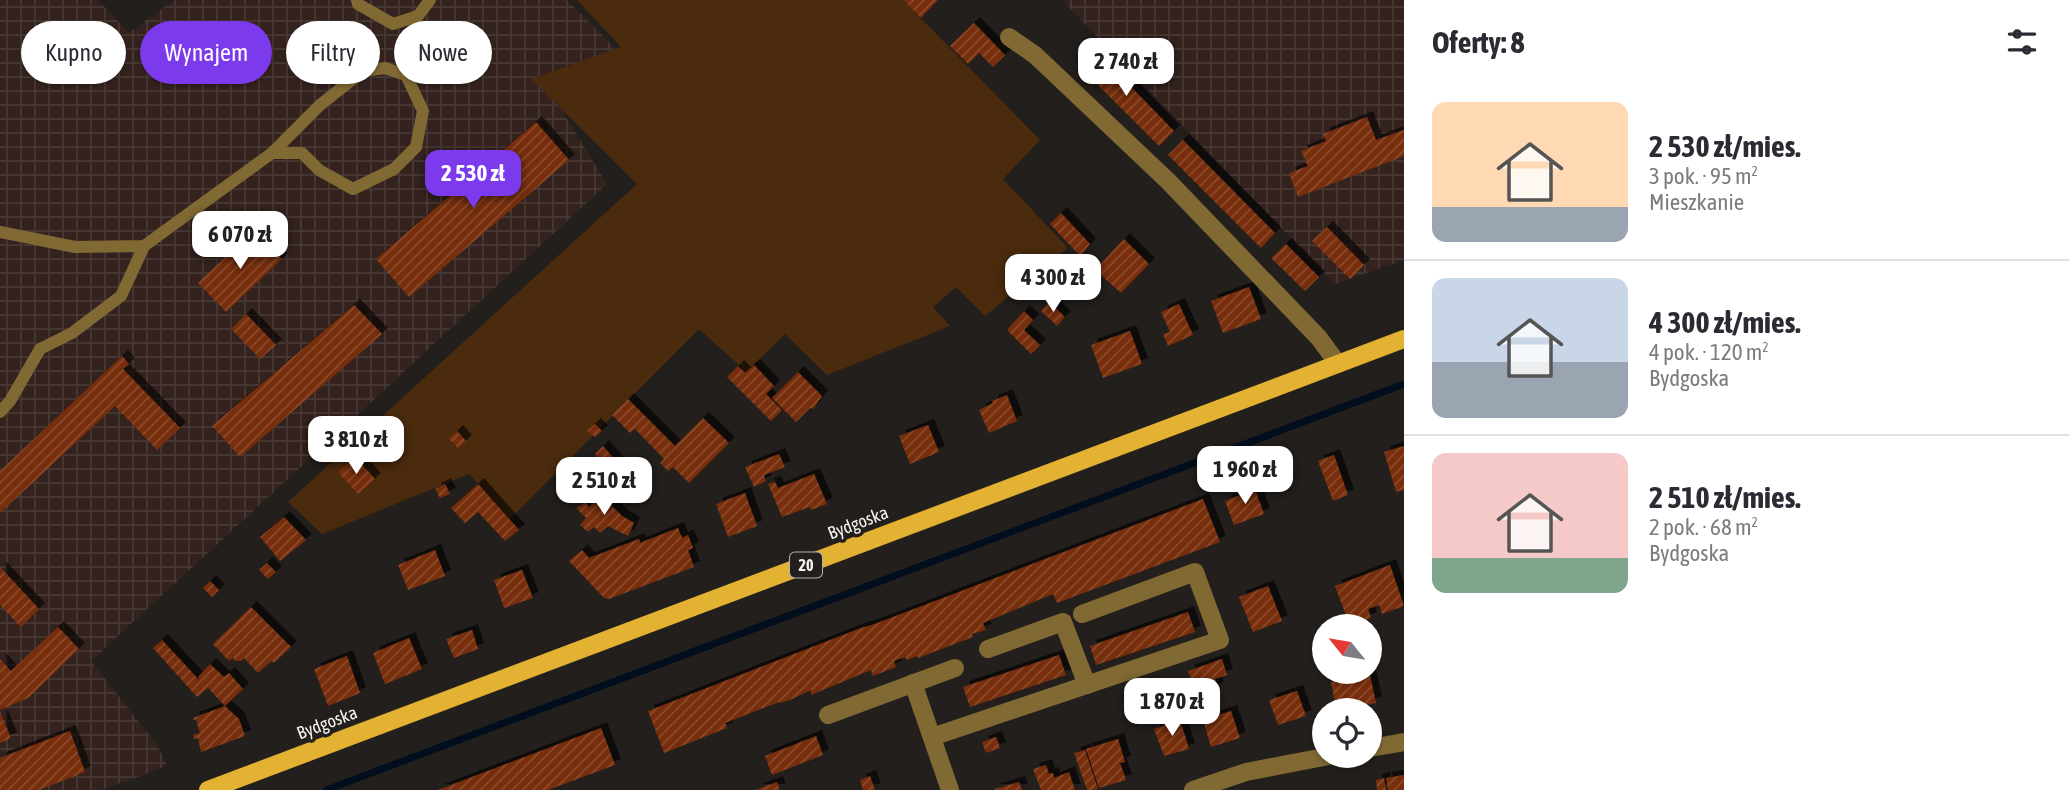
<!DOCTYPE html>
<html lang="pl">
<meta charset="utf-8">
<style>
:root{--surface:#fff;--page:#f7f7f7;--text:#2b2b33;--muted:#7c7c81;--line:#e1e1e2;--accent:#7c3aed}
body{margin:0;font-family:"Asap Condensed",sans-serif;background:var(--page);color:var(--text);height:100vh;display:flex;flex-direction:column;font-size:26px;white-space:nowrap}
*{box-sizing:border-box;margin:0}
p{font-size:23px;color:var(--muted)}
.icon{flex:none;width:38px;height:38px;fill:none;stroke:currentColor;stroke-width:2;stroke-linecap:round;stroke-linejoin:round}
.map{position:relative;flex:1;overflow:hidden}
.sheet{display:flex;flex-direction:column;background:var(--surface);width:665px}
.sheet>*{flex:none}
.top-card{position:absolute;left:21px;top:21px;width:665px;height:63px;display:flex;gap:14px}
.needle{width:46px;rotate:300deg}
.fabs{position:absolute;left:1312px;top:614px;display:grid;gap:14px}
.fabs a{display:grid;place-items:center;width:70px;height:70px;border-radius:50%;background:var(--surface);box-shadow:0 2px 5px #0004;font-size:35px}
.price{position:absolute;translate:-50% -60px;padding:0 16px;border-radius:14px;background:#fff;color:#222;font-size:23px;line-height:46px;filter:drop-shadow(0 2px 4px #0008)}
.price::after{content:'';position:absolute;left:50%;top:42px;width:21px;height:16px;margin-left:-10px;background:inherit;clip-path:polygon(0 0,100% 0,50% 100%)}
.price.active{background:var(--accent);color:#fff}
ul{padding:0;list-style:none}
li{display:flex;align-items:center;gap:21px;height:175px;padding:0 28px}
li+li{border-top:2px solid var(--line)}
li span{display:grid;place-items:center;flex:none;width:196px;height:140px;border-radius:14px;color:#555}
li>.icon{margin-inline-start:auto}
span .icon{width:84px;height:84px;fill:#fffc;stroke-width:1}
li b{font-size:30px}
h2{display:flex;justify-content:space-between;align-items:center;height:84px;padding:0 28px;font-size:30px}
.pill{padding:0 24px;border-radius:32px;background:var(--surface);box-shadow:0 2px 5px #0004;font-size:24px;line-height:63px}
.pill.active{background:var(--accent);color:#fff}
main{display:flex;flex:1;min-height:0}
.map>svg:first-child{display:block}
.industrial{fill:url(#industrial-grid)}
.garden{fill:#4b2b0d}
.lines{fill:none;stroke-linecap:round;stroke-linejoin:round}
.stream{stroke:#000e1d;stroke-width:7}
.building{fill:url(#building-hatch);filter:url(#shadow)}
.lane{stroke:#806933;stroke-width:12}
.street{stroke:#806933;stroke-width:18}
.primary{stroke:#e3b232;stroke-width:18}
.labels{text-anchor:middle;stroke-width:7;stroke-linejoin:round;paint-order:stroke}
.shield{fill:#231f1c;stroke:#b6b3b0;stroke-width:2}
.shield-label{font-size:16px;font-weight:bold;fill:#f5f2f0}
.street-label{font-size:18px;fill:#f5f2f0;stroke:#231f1c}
</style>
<main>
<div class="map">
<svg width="1404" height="790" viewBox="0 0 1404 790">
<defs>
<pattern id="industrial-grid" width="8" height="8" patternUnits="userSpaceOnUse" patternTransform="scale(1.75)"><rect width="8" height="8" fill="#34221e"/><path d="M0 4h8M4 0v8" fill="none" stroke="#483834"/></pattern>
<pattern id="building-hatch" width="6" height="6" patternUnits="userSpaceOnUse" patternTransform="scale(1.75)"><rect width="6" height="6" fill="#772d0a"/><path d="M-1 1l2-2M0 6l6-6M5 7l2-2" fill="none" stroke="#8b4c2e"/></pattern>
<filter id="shadow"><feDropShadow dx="6" dy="-6" stdDeviation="0" flood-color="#0009"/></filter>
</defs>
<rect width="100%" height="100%" fill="#231f1c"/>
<g class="industrial">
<polygon points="0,0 98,0 129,33 174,0 567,0 615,48 559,106 607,184 91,661 157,745 167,766 102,790 6,790 0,776"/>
<polygon points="1062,0 1404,0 1404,260 1335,284"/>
</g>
<polygon class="garden" points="577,0 903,0 1040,140 1003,179 1068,248 985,316 956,287 933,307 950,326 827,375 785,334 744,374 740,366 699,329 510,519 469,474 322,534 288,502 637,184 531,79 621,47"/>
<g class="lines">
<polyline class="stream" points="326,790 1404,384"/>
</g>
<g class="building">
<polygon points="903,0 938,0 921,18"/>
<polygon points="974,23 1005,55 993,67 979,53 968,64 950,46"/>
<polygon points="1095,50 1174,131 1159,146 1079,66"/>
<polygon points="1367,117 1376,140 1404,130 1404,156 1298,197 1289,173 1308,166 1301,151 1326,141 1323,134"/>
<polygon points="536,122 569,160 409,297 376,259"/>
<polygon points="1183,140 1275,233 1261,248 1168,155"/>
<polygon points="1061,213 1090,244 1080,256 1050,224"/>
<polygon points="1327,227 1364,265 1350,279 1312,241"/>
<polygon points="254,230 282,259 226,312 198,283"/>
<polygon points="1124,239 1149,264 1121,293 1095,270"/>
<polygon points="1286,244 1319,277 1305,291 1271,258"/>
<polygon points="1249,287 1261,319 1223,333 1211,301"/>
<polygon points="1049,302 1065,317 1057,326 1041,311"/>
<polygon points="1179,304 1193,335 1168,346 1163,334 1170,332 1161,312"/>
<polygon points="354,305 382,334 240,457 212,426"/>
<polygon points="1024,311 1033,320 1024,330 1040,345 1031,354 1007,330"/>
<polygon points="246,314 276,345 260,359 231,329"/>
<polygon points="1130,331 1142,364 1103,378 1091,345"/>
<polygon points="122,356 129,364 123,369 180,428 157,450 115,406 0,513 0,471"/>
<polygon points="754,365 774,386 766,394 782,410 771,421 727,377 738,366 745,373"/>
<polygon points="798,372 822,396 813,409 810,408 796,422 772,398"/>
<polygon points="1007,395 1017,421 989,433 979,410 993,403 992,401"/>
<polygon points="628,399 675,446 703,418 729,443 689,483 673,467 668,471 660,463 664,459 635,429 630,433 612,415"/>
<polygon points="595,424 602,431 595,437 587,431"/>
<polygon points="928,425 939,452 910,464 899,436"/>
<polygon points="457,431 466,441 458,448 449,439"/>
<polygon points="603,446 624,470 616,478 595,454"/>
<polygon points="1404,446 1404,490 1396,492 1384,452"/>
<polygon points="779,454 785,467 764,475 766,481 754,487 745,467"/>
<polygon points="1334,455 1348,495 1333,501 1318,461"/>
<polygon points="355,457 375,479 358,494 338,472"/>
<polygon points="814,474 827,504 811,510 810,507 782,517 768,484 775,482 778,488"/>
<polygon points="445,484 450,494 440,498 435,489"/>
<polygon points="478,484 519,530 505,541 478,512 465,523 451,508"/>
<polygon points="1254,487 1264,514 1234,525 1225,501 1240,495 1239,492"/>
<polygon points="745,493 757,526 728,537 716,504"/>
<polygon points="601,495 622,516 634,523 628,536 608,526 600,533 594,527 588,532 580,525 586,518 576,508 585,502 589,507"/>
<polygon points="1203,499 1220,542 1057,603 1053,594 983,623 986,630 972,634 973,637 918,658 917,656 907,660 905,657 894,661 896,667 873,676 871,670 811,695 811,690 790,700 780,703 779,702 725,723 727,728 664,753 648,711 861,628 872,625"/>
<polygon points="284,517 306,540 280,561 260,537"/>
<polygon points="678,528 682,538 688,535 693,548 688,550 694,567 609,599 604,598 569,561 582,550 589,558 639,539 640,543"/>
<polygon points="435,550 445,576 408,590 398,565"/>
<polygon points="267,563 276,572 268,579 259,570"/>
<polygon points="1390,565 1404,606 1382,614 1379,605 1368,609 1371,618 1350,626 1335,586"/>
<polygon points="0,567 39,609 21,627 0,605"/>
<polygon points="522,570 533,598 504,608 494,580"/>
<polygon points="210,581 219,590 212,597 203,588"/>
<polygon points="1268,586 1282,621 1253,632 1239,597"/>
<polygon points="251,607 291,647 274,663 272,661 258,673 244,658 241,661 235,661 233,658 229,661 213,644"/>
<polygon points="1188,612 1195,632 1096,665 1090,646"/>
<polygon points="58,627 79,649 28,698 0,710 0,659 11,671"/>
<polygon points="472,630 478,649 454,658 446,639"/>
<polygon points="409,638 422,669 385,684 373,653"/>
<polygon points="162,640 200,681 198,677 210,664 224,677 229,673 243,689 225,706 208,688 197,697 153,648"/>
<polygon points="1059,655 1066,675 970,707 963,687"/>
<polygon points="347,656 360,693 328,706 314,669"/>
<polygon points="1222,659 1227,675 1215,679 1218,688 1196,695 1188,671"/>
<polygon points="1370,675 1376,703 1336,710 1331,682"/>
<polygon points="1297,691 1306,716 1278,725 1269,700"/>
<polygon points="225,706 239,719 245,736 201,752 198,738 194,739 193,735 200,733 196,720 194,720 193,718"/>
<polygon points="1231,711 1240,738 1211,747 1203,720"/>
<polygon points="0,712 11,738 0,743"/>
<polygon points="1180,720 1189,749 1164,756 1154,729"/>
<polygon points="601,728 615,765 548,790 438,790"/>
<polygon points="70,731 85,772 39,790 0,790 0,758"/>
<polygon points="816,736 823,755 772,775 765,756"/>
<polygon points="996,737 1000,748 986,753 982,742"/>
<polygon points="1118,739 1125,762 1120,763 1126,780 1099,788 1086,749"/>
<polygon points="1085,750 1098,789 1093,790 1087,790 1074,753"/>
<polygon points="1046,765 1049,774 1053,773 1054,778 1069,772 1075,790 1041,790 1033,769"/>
<polygon points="1404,775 1404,790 1388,790 1386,778"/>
<polygon points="870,776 875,790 863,790 860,780"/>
<polygon points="1384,778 1386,790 1377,790 1376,780"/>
<polygon points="777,782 780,790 755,790"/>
<polygon points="1019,782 1022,790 995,790 995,789"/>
</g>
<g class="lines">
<g class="lane">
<polyline points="357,0 358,4 393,24 418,16 430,0"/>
<polyline points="0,232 75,247 144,246 272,153 320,105 363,71 385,68 406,75 423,111 416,147 394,169 353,189 319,170 302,153 272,153"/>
<polyline points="0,412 10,401 40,349 72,333 121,296 144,246"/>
</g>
<g class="street">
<polyline points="1009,37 1035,55 1168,181 1319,338 1338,364"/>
<polyline points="988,649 1063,622 1087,685"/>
<polyline points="913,683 950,790"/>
<polyline points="828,715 955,668"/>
<polyline points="932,737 1220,640 1195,572 1082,614"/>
<polyline points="1370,748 1404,742"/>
<polyline points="1193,790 1246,772 1329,756"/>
</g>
<polyline class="primary" points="208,790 1404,339"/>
</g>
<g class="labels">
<rect class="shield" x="790" y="552.5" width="32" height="25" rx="5"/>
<g class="shield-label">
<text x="806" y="571">20</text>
</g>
<g class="street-label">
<text transform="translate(858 523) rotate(-21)" y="6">Bydgoska</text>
<text transform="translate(327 723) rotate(-21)" y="6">Bydgoska</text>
</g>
</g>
</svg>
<div class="fabs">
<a><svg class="needle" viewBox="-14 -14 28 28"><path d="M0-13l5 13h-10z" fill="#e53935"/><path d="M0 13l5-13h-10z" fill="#7c7c81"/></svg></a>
<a><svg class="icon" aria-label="locate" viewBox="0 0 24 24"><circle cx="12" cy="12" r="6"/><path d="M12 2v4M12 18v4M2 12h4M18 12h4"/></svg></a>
</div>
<b class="price" style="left:1126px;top:98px">2 740 zł</b>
<b class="price active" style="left:473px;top:210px">2 530 zł</b>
<b class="price" style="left:240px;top:271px">6 070 zł</b>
<b class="price" style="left:1053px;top:314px">4 300 zł</b>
<b class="price" style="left:356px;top:476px">3 810 zł</b>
<b class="price" style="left:1245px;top:506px">1 960 zł</b>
<b class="price" style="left:604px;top:517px">2 510 zł</b>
<b class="price" style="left:1172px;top:738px">1 870 zł</b>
<div class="top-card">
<a class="pill">Kupno</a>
<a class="pill active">Wynajem</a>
<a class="pill">Filtry</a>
<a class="pill">Nowe</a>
</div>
</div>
<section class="sheet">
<h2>Oferty: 8<svg class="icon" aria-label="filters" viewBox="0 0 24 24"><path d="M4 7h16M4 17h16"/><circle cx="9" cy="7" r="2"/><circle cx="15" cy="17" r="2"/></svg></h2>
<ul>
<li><span style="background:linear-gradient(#ffd9b3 75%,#9aa5b1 0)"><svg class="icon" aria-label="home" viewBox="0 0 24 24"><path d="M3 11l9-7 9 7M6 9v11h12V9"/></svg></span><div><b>2 530 zł/mies.</b><p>3 pok. · 95 m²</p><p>Mieszkanie</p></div></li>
<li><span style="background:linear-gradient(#c9d6e8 60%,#9aa5b1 0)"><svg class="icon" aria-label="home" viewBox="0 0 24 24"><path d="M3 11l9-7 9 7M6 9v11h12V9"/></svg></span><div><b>4 300 zł/mies.</b><p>4 pok. · 120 m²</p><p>Bydgoska</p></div></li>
<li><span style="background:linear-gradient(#f6c9c9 75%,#7fa58c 0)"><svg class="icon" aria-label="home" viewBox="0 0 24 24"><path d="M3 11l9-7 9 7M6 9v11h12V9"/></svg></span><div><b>2 510 zł/mies.</b><p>2 pok. · 68 m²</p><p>Bydgoska</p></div></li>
</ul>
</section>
</main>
